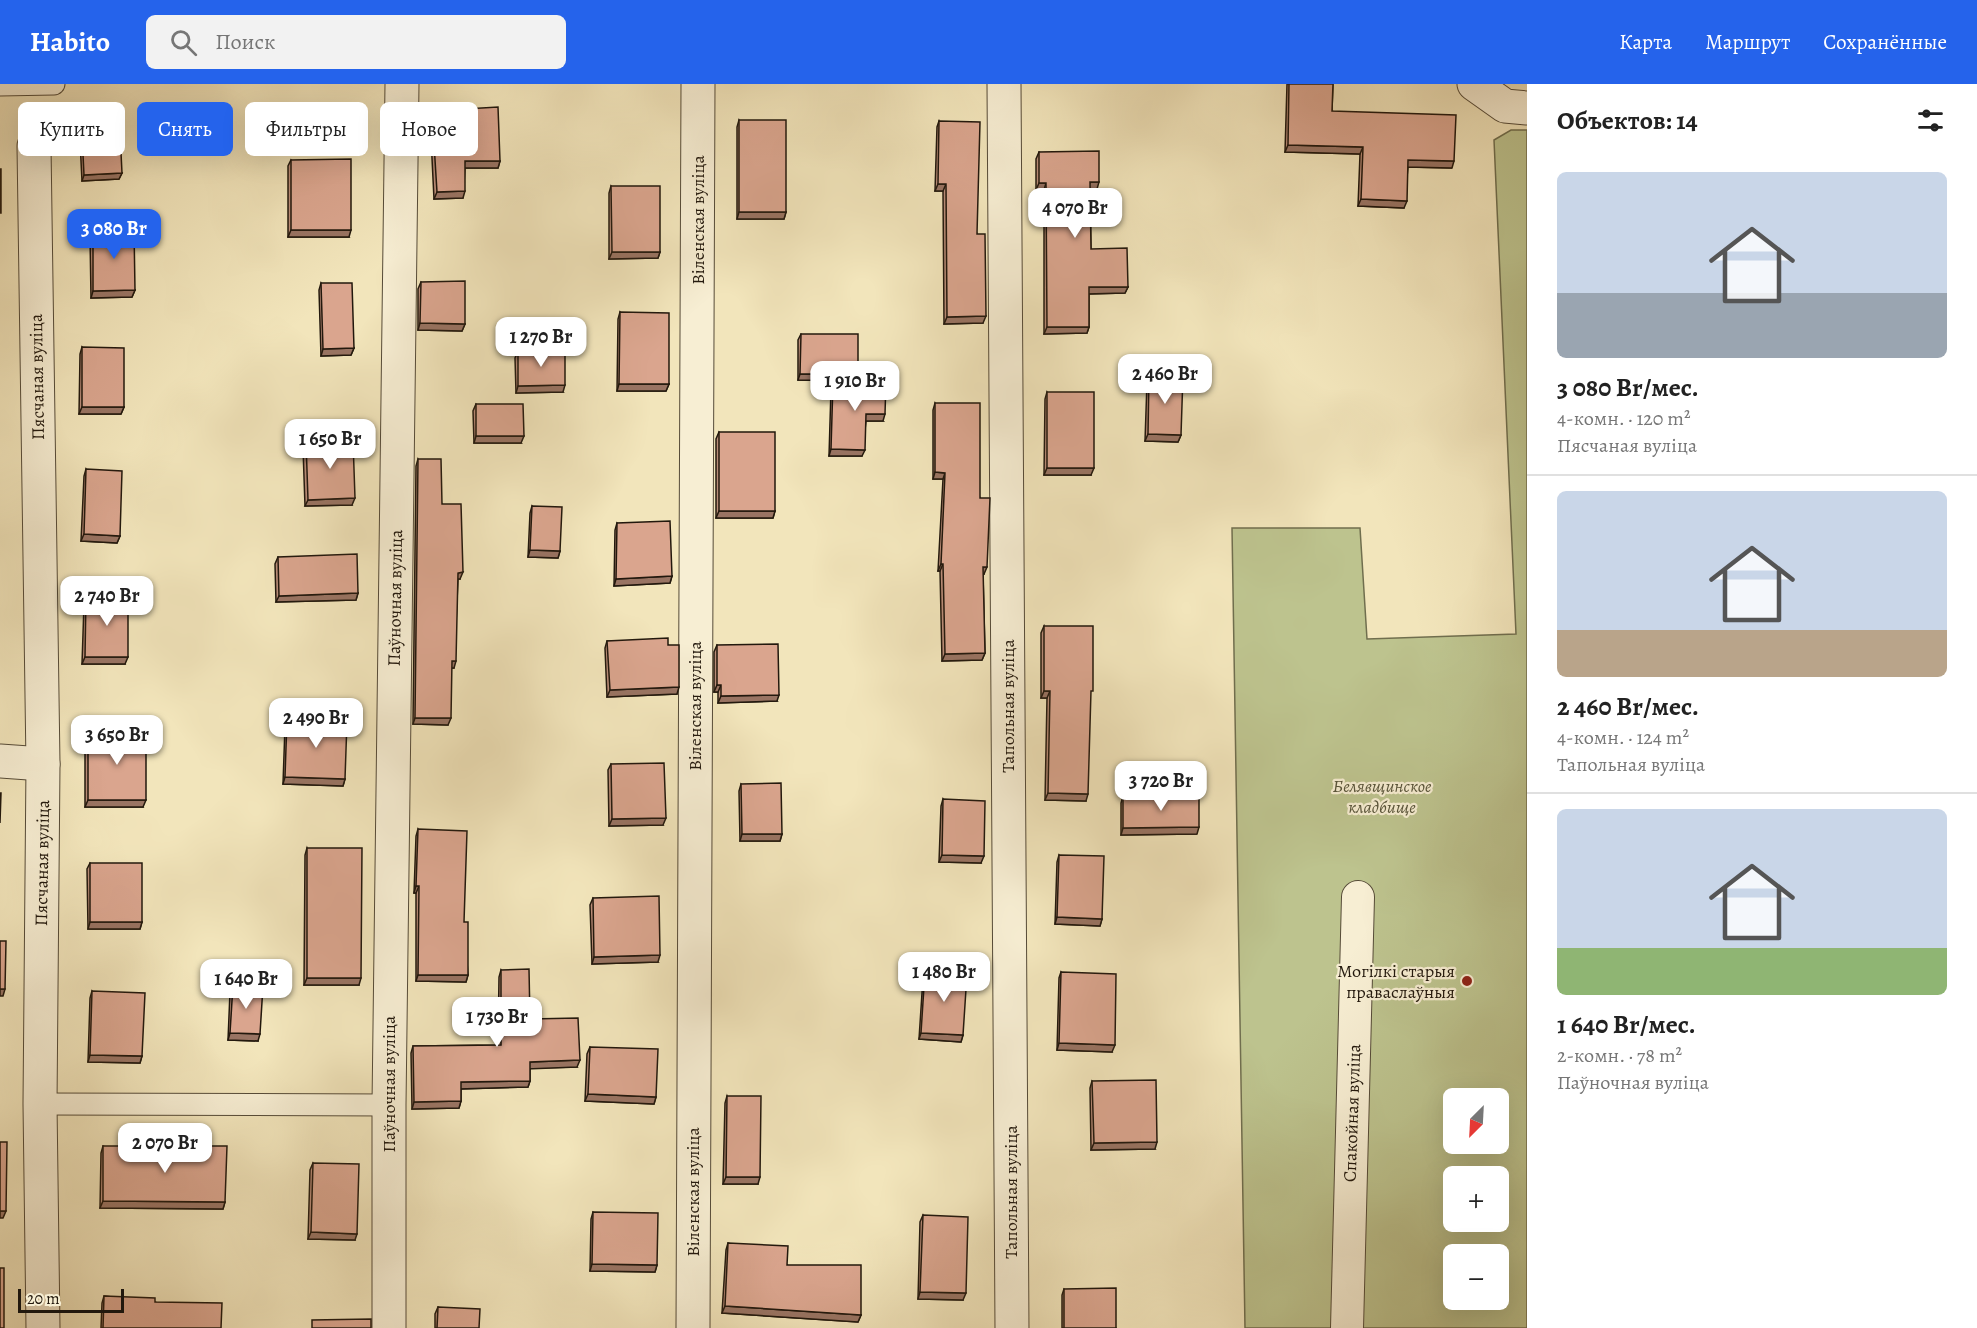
<!DOCTYPE html>
<html lang="ru">
<meta charset="utf-8">
<style>
:root{--surface:#fff;--page:#f2f2f2;--text:#222;--muted:#767676;--line:#e0e0e0;--accent:#2563eb}
body{margin:0;font-family:Alegreya,serif;background:var(--page);color:var(--text);height:100vh;display:flex;flex-direction:column;font-size:22px;white-space:nowrap}
*{box-sizing:border-box;margin:0}
p{font-size:20px;color:var(--muted)}
.icon{flex:none;width:33px;height:33px;fill:none;stroke:currentColor;stroke-width:2;stroke-linecap:round;stroke-linejoin:round}
.map{position:relative;flex:1;overflow:hidden}
.panel{display:flex;flex-direction:column;background:var(--surface);width:450px}
.panel>*{flex:none}
.hud{position:absolute;left:18px;top:18px;width:570px;height:54px;display:flex;gap:12px}
.needle{width:39px;rotate:204deg}
.controls{position:absolute;left:1443px;top:1004px;display:grid;gap:12px}
.controls a{display:grid;place-items:center;width:66px;height:66px;border-radius:9px;background:var(--surface);box-shadow:0 6px 24px #0002;font-size:30px}
.scale{position:absolute;left:18px;bottom:15px;width:106px;box-sizing:border-box;padding-left:6px;border:3px solid #22180d;border-top:0;font-size:16px;line-height:21px;white-space:nowrap;color:#22180d;-webkit-text-stroke:4px #f7eed3;paint-order:stroke}
.price{position:absolute;translate:-50% -51px;padding:0 14px;border-radius:12px;background:#fff;color:#222;font-size:20px;line-height:39px;filter:drop-shadow(0 2px 3px #0008)}
.price::after{content:'';position:absolute;left:50%;top:36px;width:18px;height:14px;margin-left:-9px;background:inherit;clip-path:polygon(0 0,100% 0,50% 100%)}
.price.on{background:var(--accent);color:#fff}
ul{padding:0;list-style:none}
li{display:grid;align-content:center;gap:12px;height:318px;padding:0 30px}
li+li{border-top:2px solid var(--line)}
li span{display:grid;place-items:center;height:186px;border-radius:9px;color:#555}
li>.icon{margin-inline-start:auto}
span .icon{width:108px;height:108px;fill:#fffc;stroke-width:1}
li b{font-size:26px}
h2{display:flex;justify-content:space-between;align-items:center;height:72px;padding:0 30px;font-size:26px}
.pill{padding:0 21px;border-radius:9px;background:var(--surface);box-shadow:0 6px 24px #0002;font-size:21px;line-height:54px}
.pill.on{background:var(--accent);color:#fff}
header{display:flex;align-items:center;gap:36px;box-sizing:border-box;height:84px;padding:0 30px;background:var(--accent);color:#fff}
header strong{font-size:28px}
nav{display:flex;gap:33px;margin-inline-start:auto;font-size:21px}
.search{width:420px;height:54px;background:var(--page);display:flex;align-items:center;gap:15px;box-sizing:border-box;padding:0 21px;border-radius:9px;color:var(--muted);font-size:22px}
main{display:flex;flex:1;min-height:0}
.map>svg:first-child{display:block}
.green{fill:#bdc38e;stroke:#706e4e;stroke-width:1.5;fill-rule:evenodd}
.lines{fill:none;stroke-linecap:round;stroke-linejoin:round}
.service-casing{stroke:#564b38;stroke-width:23}
.pedestrian-casing{stroke:#564b38;stroke-width:34}
.minor-casing{stroke:#564b38;stroke-width:35}
.service{stroke:#f7eed3;stroke-width:21}
.pedestrian{stroke:#f7eed3;stroke-width:32}
.minor{stroke:#f7eed3;stroke-width:33}
.wall{fill:#bb8e7a;stroke:#22180d;stroke-width:1.5}
.shaded-wall{fill:#997463;stroke:#22180d;stroke-width:1.5}
.building{fill:#daa58e;stroke:#22180d;stroke-width:1.5}
.poi-dot{fill:#8f2418;stroke:#f7eed3;stroke-width:2}
.labels{text-anchor:middle;stroke-width:4.5;stroke-linejoin:round;paint-order:stroke}
.street-label{font-size:18px;fill:#22180d;stroke:#f7eed3}
.park-label{font-size:18px;font-style:italic;fill:#58543a;stroke:#f7eed3}
.poi-label{font-size:18px;fill:#22180d;stroke:#f7eed3;text-anchor:end}
</style>
<header>
<strong>Habito</strong>
<div class="search"><svg class="icon" aria-label="search" viewBox="0 0 24 24"><circle cx="10" cy="10" r="6"/><path d="M15 15l6 6"/></svg>Поиск</div>
<nav><a>Карта</a><a>Маршрут</a><a>Сохранённые</a></nav>
</header>
<main>
<div class="map">
<svg width="1527" height="1244" viewBox="0 0 1527 1244">
<rect width="100%" height="100%" fill="#f2e5bb"/>
<filter id="stains"><feTurbulence type="fractalNoise" baseFrequency=".00333" numOctaves="4"/><feColorMatrix values="0 0 0 0 .2 0 0 0 0 .09 0 0 0 0 .02 0 0 0 .5 -.17"/></filter>
<radialGradient id="worn" r=".72"><stop offset=".6" stop-color="#630" stop-opacity="0"/><stop offset="1" stop-color="#630" stop-opacity=".3"/></radialGradient>
<path class="green" d="M1511,46H1527V1244H1245L1232,444H1360L1367,555L1516,550L1494,56ZM1454,1014H1498V1059H1454ZM1454,1092H1498V1137H1454ZM1454,1170H1498V1215H1454Z"/>
<g class="lines">
<g class="service-casing">
<g id="service">
<polyline points="0,1 54,0"/>
<polyline points="40,1020 389,1021"/>
</g>
</g>
<g class="pedestrian-casing">
<polyline id="pedestrian" points="1347,1244 1358,813"/>
</g>
<g class="minor-casing">
<g id="minor">
<polyline points="1004,0 1012,1244"/>
<polyline points="1474,0 1505,22 1527,24"/>
<polyline points="34,62 43,680 40,1020 43,1244"/>
<polyline points="0,677 43,680"/>
<polyline points="389,1244 389,1021 402,0"/>
<polyline points="693,1244 698,0"/>
</g>
</g>
<use href="#service" class="service"/>
<use href="#pedestrian" class="pedestrian"/>
<use href="#minor" class="minor"/>
</g>
<g class="wall">
<polygon points="1287,0 1333,0 1332,27 1452,84 1408,83 1404,124 1358,122 1360,70 1285,68"/>
<polygon points="432,27 500,77 498,84 465,84 463,114 434,115 430,33"/>
<polygon points="81,30 122,89 119,95 82,97 79,37"/>
<polygon points="739,36 786,128 784,135 737,135 737,43"/>
<polygon points="939,37 977,150 983,239 944,240 943,107 935,107 937,43"/>
<polygon points="1039,68 1097,105 1090,105 1091,165 1128,203 1125,209 1089,210 1089,243 1087,249 1044,250 1044,106 1036,106 1036,75"/>
<polygon points="291,76 349,153 288,153 288,82"/>
<polygon points="611,102 660,168 658,174 609,175 609,109"/>
<polygon points="93,146 135,206 132,213 91,214 90,152"/>
<polygon points="421,198 465,240 462,247 418,246 418,205"/>
<polygon points="321,199 354,264 351,271 321,272 319,206"/>
<polygon points="620,228 669,300 666,307 617,307 618,235"/>
<polygon points="801,250 858,290 855,297 798,296 798,256"/>
<polygon points="82,263 124,323 121,330 79,330 80,270"/>
<polygon points="518,267 563,308 516,309 515,274"/>
<polygon points="1149,291 1181,351 1178,358 1145,357 1147,298"/>
<polygon points="833,298 883,337 866,337 862,372 829,372 831,305"/>
<polygon points="1047,308 1091,391 1044,391 1045,315"/>
<polygon points="935,319 980,414 984,490 983,490 985,569 982,576 942,577 940,487 938,487 943,395 933,395 933,326"/>
<polygon points="476,320 521,359 474,359 473,327"/>
<polygon points="719,348 775,427 773,434 716,434 716,355"/>
<polygon points="306,357 352,421 305,422 303,364"/>
<polygon points="418,375 442,420 460,495 458,495 454,584 451,584 448,641 413,640 416,382"/>
<polygon points="86,385 120,452 117,459 81,457 84,392"/>
<polygon points="532,422 560,467 558,474 528,473 530,429"/>
<polygon points="617,439 672,492 670,499 614,502 615,446"/>
<polygon points="278,473 358,509 356,516 276,518 275,480"/>
<polygon points="86,513 125,580 82,580 84,520"/>
<polygon points="1044,542 1086,717 1045,716 1047,614 1041,614 1041,549"/>
<polygon points="607,557 668,561 677,610 607,613 605,564"/>
<polygon points="717,561 777,617 718,619 718,608 714,608 714,568"/>
<polygon points="287,635 345,695 343,702 283,700 285,642"/>
<polygon points="88,647 143,723 85,723 85,654"/>
<polygon points="611,680 663,741 609,742 608,686"/>
<polygon points="741,700 782,750 780,757 740,757 739,707"/>
<polygon points="1123,712 1197,750 1121,751 1121,719"/>
<polygon points="943,715 981,779 939,778 941,722"/>
<polygon points="418,745 464,838 468,891 466,898 416,897 416,809 414,809 416,752"/>
<polygon points="307,764 359,901 304,901 305,771"/>
<polygon points="1059,771 1102,835 1100,842 1055,840 1057,778"/>
<polygon points="90,779 142,838 140,845 88,845 87,785"/>
<polygon points="593,814 658,878 592,880 590,821"/>
<polygon points="501,886 530,935 577,983 530,984 530,997 528,1003 461,1005 461,1017 459,1024 412,1025 411,969 413,962 498,961 499,893"/>
<polygon points="925,887 963,951 961,958 919,955 923,894"/>
<polygon points="1061,888 1112,968 1057,966 1059,894"/>
<polygon points="233,901 258,957 228,956 230,908"/>
<polygon points="92,907 142,972 140,979 88,978 90,914"/>
<polygon points="590,963 656,1013 654,1020 585,1017 587,970"/>
<polygon points="1092,997 1155,1065 1091,1066 1090,1004"/>
<polygon points="727,1012 758,1100 723,1100 725,1019"/>
<polygon points="103,1062 225,1118 223,1125 100,1124 101,1069"/>
<polygon points="313,1079 355,1156 308,1155 310,1086"/>
<polygon points="593,1128 657,1181 655,1188 590,1187 591,1135"/>
<polygon points="923,1131 963,1216 918,1215 920,1138"/>
<polygon points="728,1159 787,1181 861,1231 858,1238 722,1229 726,1166"/>
<polygon points="1064,1205 1116,1244 1062,1244 1062,1211"/>
<polygon points="104,1212 155,1218 221,1244 101,1244 102,1219"/>
<polygon points="438,1223 479,1244 435,1244 435,1230"/>
</g>
<g class="shaded-wall">
<polygon points="1288,61 1363,63 1360,70 1285,68"/>
<polygon points="1408,76 1454,77 1452,84 1405,83"/>
<polygon points="465,77 500,77 498,84 463,84"/>
<polygon points="122,89 119,95 82,97 84,91"/>
<polygon points="1090,98 1099,98 1097,105 1088,105"/>
<polygon points="1039,99 1046,99 1044,106 1036,106"/>
<polygon points="938,100 946,100 943,107 935,107"/>
<polygon points="465,107 463,114 434,115 437,108"/>
<polygon points="1361,115 1407,117 1404,124 1358,122"/>
<polygon points="739,128 786,128 784,135 737,135"/>
<polygon points="291,146 351,146 349,153 288,153"/>
<polygon points="612,168 660,168 658,174 609,175"/>
<polygon points="1089,203 1128,203 1125,209 1086,210"/>
<polygon points="135,206 132,213 91,214 93,207"/>
<polygon points="986,232 983,239 944,240 947,233"/>
<polygon points="420,239 465,240 462,247 418,246"/>
<polygon points="1047,243 1089,243 1087,249 1044,250"/>
<polygon points="354,264 351,271 321,272 323,265"/>
<polygon points="800,290 858,290 855,297 798,296"/>
<polygon points="619,300 669,300 666,307 617,307"/>
<polygon points="565,301 563,308 516,309 518,302"/>
<polygon points="82,323 124,323 121,330 79,330"/>
<polygon points="866,330 885,330 883,337 863,337"/>
<polygon points="1148,350 1181,351 1178,358 1145,357"/>
<polygon points="476,352 524,352 521,359 474,359"/>
<polygon points="831,365 865,366 862,372 829,372"/>
<polygon points="1047,384 1094,384 1091,391 1044,391"/>
<polygon points="935,388 945,389 943,395 933,395"/>
<polygon points="355,414 352,421 305,422 308,416"/>
<polygon points="719,427 775,427 773,434 716,434"/>
<polygon points="84,450 120,452 117,459 81,457"/>
<polygon points="530,466 560,467 558,474 528,473"/>
<polygon points="941,480 943,480 940,487 938,487"/>
<polygon points="983,483 987,483 984,490 980,489"/>
<polygon points="463,488 460,495 456,495 458,489"/>
<polygon points="672,492 670,499 614,502 616,495"/>
<polygon points="358,509 356,516 276,518 279,512"/>
<polygon points="985,569 982,576 942,577 945,570"/>
<polygon points="85,573 128,573 125,580 82,580"/>
<polygon points="452,577 456,577 454,584 449,584"/>
<polygon points="717,601 721,601 718,608 714,608"/>
<polygon points="679,603 677,610 607,613 610,606"/>
<polygon points="1044,607 1050,607 1047,614 1041,614"/>
<polygon points="779,611 777,617 718,619 721,612"/>
<polygon points="415,634 451,634 448,641 413,640"/>
<polygon points="285,693 345,695 343,702 283,700"/>
<polygon points="1048,709 1088,710 1086,717 1045,716"/>
<polygon points="88,716 146,716 143,723 85,723"/>
<polygon points="666,734 663,741 609,742 612,735"/>
<polygon points="1199,743 1197,750 1121,751 1123,744"/>
<polygon points="742,750 782,750 780,757 740,757"/>
<polygon points="942,771 984,772 981,779 939,778"/>
<polygon points="416,802 419,802 416,809 414,809"/>
<polygon points="1057,833 1102,835 1100,842 1055,840"/>
<polygon points="90,838 142,838 140,845 88,845"/>
<polygon points="660,871 658,878 592,880 594,873"/>
<polygon points="418,891 468,891 466,898 416,897"/>
<polygon points="307,894 361,894 359,901 304,901"/>
<polygon points="0,905 5,905 3,912 0,912"/>
<polygon points="230,949 260,950 258,957 228,956"/>
<polygon points="921,949 963,951 961,958 919,955"/>
<polygon points="1059,959 1115,961 1112,968 1057,966"/>
<polygon points="90,971 142,972 140,979 88,978"/>
<polygon points="580,976 577,983 527,985 530,978"/>
<polygon points="530,997 528,1003 458,1005 461,998"/>
<polygon points="588,1010 656,1013 654,1020 585,1017"/>
<polygon points="461,1017 459,1024 412,1025 414,1018"/>
<polygon points="1157,1058 1155,1065 1091,1066 1094,1059"/>
<polygon points="726,1093 760,1093 758,1100 723,1100"/>
<polygon points="103,1117 225,1118 223,1125 100,1124"/>
<polygon points="0,1127 6,1127 3,1134 0,1134"/>
<polygon points="311,1148 357,1150 355,1156 308,1155"/>
<polygon points="592,1180 657,1181 655,1188 590,1187"/>
<polygon points="920,1208 966,1209 963,1216 918,1215"/>
<polygon points="725,1222 861,1231 858,1238 722,1229"/>
</g>
<g class="building">
<polygon points="1289,0 1333,0 1332,27 1456,31 1454,77 1408,76 1407,117 1361,115 1363,63 1288,61"/>
<polygon points="498,23 500,77 465,77 465,107 437,108 432,27"/>
<polygon points="119,28 122,89 84,91 81,30"/>
<rect x="739" y="36" width="47" height="92"/>
<polygon points="939,37 980,38 977,150 985,150 986,232 947,233 946,100 938,100"/>
<polygon points="1099,67 1099,98 1090,98 1091,165 1127,164 1128,203 1089,203 1089,243 1047,243 1046,99 1039,99 1039,68"/>
<polygon points="351,75 351,146 291,146 291,76"/>
<rect x="0" y="85" width="1" height="44"/>
<polygon points="611,102 660,102 660,168 612,168"/>
<polygon points="134,145 135,206 93,207 93,146"/>
<polygon points="465,197 465,240 420,239 421,198"/>
<polygon points="321,199 352,199 354,264 323,265"/>
<polygon points="620,228 669,229 669,300 619,300"/>
<polygon points="801,250 858,250 858,290 800,290"/>
<polygon points="82,263 124,264 124,323 82,323"/>
<polygon points="518,267 565,267 565,301 518,302"/>
<polygon points="1149,291 1183,291 1181,351 1148,350"/>
<polygon points="886,297 885,330 866,330 865,366 831,365 833,298"/>
<rect x="1047" y="308" width="47" height="76"/>
<polygon points="935,319 980,319 980,414 990,414 987,483 983,483 985,569 945,570 943,480 941,480 945,389 935,388"/>
<polygon points="476,320 523,320 524,352 476,352"/>
<rect x="719" y="348" width="56" height="79"/>
<polygon points="353,356 355,414 308,416 306,357"/>
<polygon points="418,375 441,375 442,420 461,420 463,488 458,489 456,577 452,577 451,634 415,634"/>
<polygon points="86,385 122,387 120,452 84,450"/>
<polygon points="532,422 562,423 560,467 530,466"/>
<polygon points="670,437 672,492 616,495 617,439"/>
<polygon points="357,470 358,509 279,512 278,473"/>
<polygon points="86,513 128,514 128,573 85,573"/>
<polygon points="1044,542 1093,542 1093,607 1091,607 1088,710 1048,709 1050,607 1044,607"/>
<polygon points="668,554 668,561 679,561 679,603 610,606 607,557"/>
<polygon points="778,560 779,611 721,612 721,601 717,601 717,561"/>
<polygon points="287,635 347,637 345,695 285,693"/>
<rect x="88" y="647" width="58" height="69"/>
<polygon points="664,679 666,734 612,735 611,680"/>
<polygon points="781,699 782,750 742,750 741,700"/>
<polygon points="0,709 1,709 0,739"/>
<polygon points="1123,712 1199,712 1199,743 1123,744"/>
<polygon points="943,715 985,717 984,772 942,771"/>
<polygon points="418,745 467,747 464,838 468,838 468,891 418,891 419,802 416,802"/>
<polygon points="307,764 362,764 361,894 307,894"/>
<polygon points="1059,771 1104,772 1102,835 1057,833"/>
<rect x="90" y="779" width="52" height="59"/>
<polygon points="659,812 660,871 594,873 593,814"/>
<polygon points="0,857 6,857 5,905 0,905"/>
<polygon points="529,885 530,935 578,934 580,976 530,978 530,997 461,998 461,1017 414,1018 413,962 501,961 501,886"/>
<polygon points="925,887 967,890 963,951 921,949"/>
<polygon points="1061,888 1116,890 1115,961 1059,959"/>
<polygon points="233,901 263,902 260,950 230,949"/>
<polygon points="92,907 145,909 142,972 90,971"/>
<polygon points="590,963 658,965 656,1013 588,1010"/>
<polygon points="1156,996 1157,1058 1094,1059 1092,997"/>
<polygon points="727,1012 761,1012 760,1093 726,1093"/>
<polygon points="0,1058 7,1058 6,1127 0,1127"/>
<polygon points="103,1062 227,1062 225,1118 103,1117"/>
<polygon points="313,1079 359,1080 357,1150 311,1148"/>
<polygon points="593,1128 658,1129 657,1181 592,1180"/>
<polygon points="923,1131 968,1133 966,1209 920,1208"/>
<polygon points="728,1159 788,1162 787,1181 861,1181 861,1231 725,1222"/>
<rect x="0" y="1184" width="4" height="60"/>
<polygon points="1116,1204 1116,1244 1064,1244 1064,1205"/>
<polygon points="104,1212 155,1214 155,1218 222,1219 221,1244 103,1244"/>
<polygon points="438,1223 480,1225 479,1244 437,1244"/>
<polygon points="371,1235 371,1244 312,1244 312,1236"/>
</g>
<circle class="poi-dot" cx="1467" cy="897" r="6"/>
<g class="labels">
<g class="street-label">
<text transform="translate(698 136) rotate(-90)" y="6">Віленская вуліца</text>
<text transform="translate(37 293) rotate(-91)" y="6">Пясчаная вуліца</text>
<text transform="translate(395 514) rotate(-89)" y="6">Паўночная вуліца</text>
<text transform="translate(695 622) rotate(-90)" y="6">Віленская вуліца</text>
<text transform="translate(1008 622) rotate(-90)" y="6">Тапольная вуліца</text>
<text transform="translate(42 779) rotate(-89)" y="6">Пясчаная вуліца</text>
<text transform="translate(389 1000) rotate(-90)" y="6">Паўночная вуліца</text>
<text transform="translate(1352 1029) rotate(-88)" y="6">Спакойная вуліца</text>
<text transform="translate(693 1108) rotate(-90)" y="6">Віленская вуліца</text>
<text transform="translate(1011 1108) rotate(-90)" y="6">Тапольная вуліца</text>
</g>
<g class="park-label">
<text x="1382" y="708">Белявщинское<tspan x="1382" dy="21">кладбище</tspan></text>
</g>
<g class="poi-label">
<text x="1455" y="893">Могілкі старыя<tspan x="1455" dy="21">праваслаўныя</tspan></text>
</g>
</g>
<rect width="100%" height="100%" filter="url(#stains)"/>
<rect width="100%" height="100%" fill="url(#worn)"/>
</svg>
<div class="controls">
<a><svg class="needle" viewBox="-14 -14 28 28"><path d="M0-13l5 13h-10z" fill="#e53935"/><path d="M0 13l5-13h-10z" fill="#767676"/></svg></a>
<a>+</a>
<a>−</a>
</div>
<div class="scale">20 m</div>
<b class="price" style="left:1075px;top:155px">4 070 Br</b>
<b class="price on" style="left:114px;top:176px">3 080 Br</b>
<b class="price" style="left:541px;top:284px">1 270 Br</b>
<b class="price" style="left:1165px;top:321px">2 460 Br</b>
<b class="price" style="left:855px;top:328px">1 910 Br</b>
<b class="price" style="left:330px;top:386px">1 650 Br</b>
<b class="price" style="left:107px;top:543px">2 740 Br</b>
<b class="price" style="left:316px;top:665px">2 490 Br</b>
<b class="price" style="left:117px;top:682px">3 650 Br</b>
<b class="price" style="left:1161px;top:728px">3 720 Br</b>
<b class="price" style="left:944px;top:919px">1 480 Br</b>
<b class="price" style="left:246px;top:926px">1 640 Br</b>
<b class="price" style="left:497px;top:964px">1 730 Br</b>
<b class="price" style="left:165px;top:1090px">2 070 Br</b>
<div class="hud">
<a class="pill">Купить</a>
<a class="pill on">Снять</a>
<a class="pill">Фильтры</a>
<a class="pill">Новое</a>
</div>
</div>
<section class="panel">
<h2>Объектов: 14<svg class="icon" aria-label="filters" viewBox="0 0 24 24"><path d="M4 7h16M4 17h16"/><circle cx="9" cy="7" r="2"/><circle cx="15" cy="17" r="2"/></svg></h2>
<ul>
<li><span style="background:linear-gradient(#c9d6e8 65%,#9aa5b1 0)"><svg class="icon" aria-label="home" viewBox="0 0 24 24"><path d="M3 11l9-7 9 7M6 9v11h12V9"/></svg></span><div><b>3 080 Br/мес.</b><p>4-комн. · 120 m²</p><p>Пясчаная вуліца</p></div></li>
<li><span style="background:linear-gradient(#c9d6e8 75%,#b9a48a 0)"><svg class="icon" aria-label="home" viewBox="0 0 24 24"><path d="M3 11l9-7 9 7M6 9v11h12V9"/></svg></span><div><b>2 460 Br/мес.</b><p>4-комн. · 124 m²</p><p>Тапольная вуліца</p></div></li>
<li><span style="background:linear-gradient(#c9d6e8 75%,#8fb573 0)"><svg class="icon" aria-label="home" viewBox="0 0 24 24"><path d="M3 11l9-7 9 7M6 9v11h12V9"/></svg></span><div><b>1 640 Br/мес.</b><p>2-комн. · 78 m²</p><p>Паўночная вуліца</p></div></li>
</ul>
</section>
</main>
